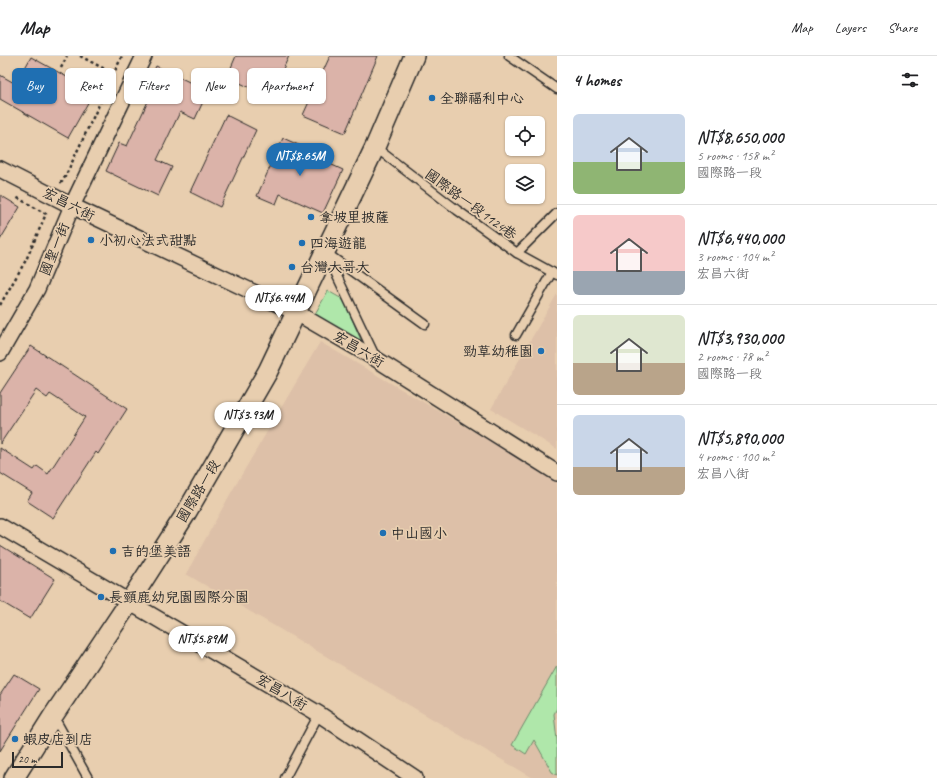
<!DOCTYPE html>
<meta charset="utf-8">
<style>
:root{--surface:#fff;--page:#f6f6f6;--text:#202124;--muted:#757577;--line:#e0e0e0;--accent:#1f6fb2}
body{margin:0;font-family:Caveat,"LXGW WenKai TC",sans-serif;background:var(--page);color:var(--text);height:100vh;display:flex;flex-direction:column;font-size:15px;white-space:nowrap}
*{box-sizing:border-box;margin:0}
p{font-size:13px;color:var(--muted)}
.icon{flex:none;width:22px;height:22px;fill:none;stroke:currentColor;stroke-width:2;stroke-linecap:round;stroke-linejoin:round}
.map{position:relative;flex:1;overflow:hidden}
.panel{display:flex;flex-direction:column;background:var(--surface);width:380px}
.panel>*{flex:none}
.top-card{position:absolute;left:12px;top:12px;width:380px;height:36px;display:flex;gap:8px}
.tools{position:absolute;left:505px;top:60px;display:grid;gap:8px}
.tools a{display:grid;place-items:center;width:40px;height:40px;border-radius:6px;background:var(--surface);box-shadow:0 1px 3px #0004;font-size:20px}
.scale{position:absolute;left:12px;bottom:10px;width:51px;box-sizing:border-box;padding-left:4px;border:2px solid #2b2b2b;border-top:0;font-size:11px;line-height:14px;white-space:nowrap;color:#2b2b2b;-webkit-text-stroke:3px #e8ceaf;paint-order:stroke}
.price{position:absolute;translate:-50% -34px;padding:0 9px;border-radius:14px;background:#fff;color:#222;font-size:13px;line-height:26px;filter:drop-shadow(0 1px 2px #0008)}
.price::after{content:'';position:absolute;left:50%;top:24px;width:12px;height:9px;margin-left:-6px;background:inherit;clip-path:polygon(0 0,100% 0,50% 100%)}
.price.active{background:var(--accent);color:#fff}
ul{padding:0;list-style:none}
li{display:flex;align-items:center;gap:12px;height:100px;padding:0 16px}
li+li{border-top:1px solid var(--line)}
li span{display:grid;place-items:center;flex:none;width:112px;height:80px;border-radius:6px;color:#555}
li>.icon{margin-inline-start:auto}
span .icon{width:48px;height:48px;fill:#fffc;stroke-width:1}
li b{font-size:17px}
h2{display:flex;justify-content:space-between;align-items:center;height:48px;padding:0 16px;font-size:17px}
.pill{padding:0 14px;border-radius:6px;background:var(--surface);box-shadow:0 1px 3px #0004;font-size:14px;line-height:36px}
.pill.active{background:var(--accent);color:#fff}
header{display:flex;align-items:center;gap:24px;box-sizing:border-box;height:56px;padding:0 20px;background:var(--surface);border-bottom:1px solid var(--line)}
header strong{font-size:19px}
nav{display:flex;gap:22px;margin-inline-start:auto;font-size:14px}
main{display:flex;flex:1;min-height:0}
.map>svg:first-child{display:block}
.built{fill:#ddc0a8}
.green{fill:#afe7aa;stroke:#6d896a}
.building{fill:#dbb3a9;stroke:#2b2b2b}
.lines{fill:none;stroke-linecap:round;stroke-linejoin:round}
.service-casing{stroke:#2b2b2b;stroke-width:11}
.minor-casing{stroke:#2b2b2b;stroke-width:18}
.tertiary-casing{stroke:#2b2b2b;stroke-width:22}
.path{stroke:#2b2b2b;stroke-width:2.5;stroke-dasharray:3 3;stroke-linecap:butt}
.service{stroke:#e8ceaf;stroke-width:8}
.minor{stroke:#e8ceaf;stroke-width:15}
.tertiary{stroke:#e8ceaf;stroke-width:19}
.poi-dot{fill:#1f6fb2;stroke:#e8ceaf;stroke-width:1.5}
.labels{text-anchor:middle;stroke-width:3.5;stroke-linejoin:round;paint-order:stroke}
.poi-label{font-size:14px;fill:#2b2b2b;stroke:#e8ceaf;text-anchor:start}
.street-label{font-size:14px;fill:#2b2b2b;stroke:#e8ceaf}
</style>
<header>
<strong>Map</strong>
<nav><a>Map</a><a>Layers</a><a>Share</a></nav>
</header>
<main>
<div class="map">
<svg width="557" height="722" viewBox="0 0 557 722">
<rect width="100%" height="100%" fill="#e8ceaf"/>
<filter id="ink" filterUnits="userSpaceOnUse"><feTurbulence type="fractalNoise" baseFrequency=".025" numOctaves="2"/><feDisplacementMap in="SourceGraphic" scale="8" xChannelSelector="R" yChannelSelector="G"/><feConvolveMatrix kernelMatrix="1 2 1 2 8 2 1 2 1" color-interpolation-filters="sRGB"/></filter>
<g filter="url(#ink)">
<g class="built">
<polygon points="557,238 557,393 491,353"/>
<polygon points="320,286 557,424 557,722 533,722 186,518 232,435"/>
</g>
<g class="green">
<polygon points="328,235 344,244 363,289 315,258"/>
<polygon points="557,610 557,652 554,658 557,684 557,719 552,716 534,684 526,698 512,689"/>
</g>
<g class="building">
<polygon points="236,0 289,0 270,41 227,21"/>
<polygon points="330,0 378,0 345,77 303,59"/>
<polygon points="31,1 94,36 68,82 0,43 0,19 16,28"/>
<polygon points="156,10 208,35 195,63 180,56 157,104 172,111 158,140 106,115 119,87 127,90 150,41 143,38"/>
<polygon points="226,59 256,74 220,151 190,136"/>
<polygon points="283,82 321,99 319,103 343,114 323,157 280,138 276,148 257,140"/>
<polygon points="0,139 20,151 0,184"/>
<polygon points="31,290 127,353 98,398 96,396 53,462 27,445 32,437 0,417 0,392 34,414 37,410 48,418 85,361 50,338 47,342 36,334 0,388 0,337"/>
<polygon points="0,489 55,523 30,563 0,545"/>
<polygon points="14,618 39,633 0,695 0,639"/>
</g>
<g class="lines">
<g class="service-casing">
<g id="service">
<polyline points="509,0 557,33"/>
<polyline points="375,91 457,154 517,197 557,219"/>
<polyline points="325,196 425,268"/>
<polyline points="517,197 557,157"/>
<polyline points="327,199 375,300"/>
<polyline points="516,279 552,216"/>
<polyline points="54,661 88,722"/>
<polyline points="285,722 319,658"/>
</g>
</g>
<g class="minor-casing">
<g id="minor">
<polyline points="0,113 72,150 297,257 376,303 557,417"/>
<polyline points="0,297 37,233 72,150 144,0"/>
<polyline points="0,470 319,658 415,722"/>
</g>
</g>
<g class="tertiary-casing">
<polyline id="tertiary" points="14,722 53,660 130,545 185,459 268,315 375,91 414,0"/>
</g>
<g class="path">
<polyline points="80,0 114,18"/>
<polyline points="61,12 67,0"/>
<polyline points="60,126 62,126 66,119 122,0"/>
<polyline points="0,249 26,204 46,158 16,141"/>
</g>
<use href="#service" class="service"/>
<use href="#minor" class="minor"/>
<use href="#tertiary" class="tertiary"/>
</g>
</g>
<g class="poi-dot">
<circle cx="432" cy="42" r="4"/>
<circle cx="311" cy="161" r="4"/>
<circle cx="91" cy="184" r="4"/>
<circle cx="302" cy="187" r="4"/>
<circle cx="292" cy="211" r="4"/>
<circle cx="541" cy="295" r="4"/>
<circle cx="383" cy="477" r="4"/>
<circle cx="113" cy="495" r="4"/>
<circle cx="101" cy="541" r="4"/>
<circle cx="15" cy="683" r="4"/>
</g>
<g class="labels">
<g class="poi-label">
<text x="440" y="47">全聯福利中心</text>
<text x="319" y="166">拿坡里披薩</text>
<text x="99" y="189">小初心法式甜點</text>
<text x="310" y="192">四海遊龍</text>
<text x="300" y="216">台灣大哥大</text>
<text x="533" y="300" text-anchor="end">勁草幼稚園</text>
<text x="391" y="482">中山國小</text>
<text x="121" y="500">吉的堡美語</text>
<text x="109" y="546">長頸鹿幼兒園國際分園</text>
<text x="23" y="688">蝦皮店到店</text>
</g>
<g class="street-label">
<text transform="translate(69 148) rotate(27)" y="5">宏昌六街</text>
<text transform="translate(471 148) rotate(36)" y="5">國際路一段1124巷</text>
<text transform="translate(54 193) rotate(-68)" y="5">國聖一街</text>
<text transform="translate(359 293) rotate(31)" y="5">宏昌六街</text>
<text transform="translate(198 435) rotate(-59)" y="5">國際路一段</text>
<text transform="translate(282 636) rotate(31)" y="5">宏昌八街</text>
</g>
</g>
</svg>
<div class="tools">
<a><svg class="icon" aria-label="locate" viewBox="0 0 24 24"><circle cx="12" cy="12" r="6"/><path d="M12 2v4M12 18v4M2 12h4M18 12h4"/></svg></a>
<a><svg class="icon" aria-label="layers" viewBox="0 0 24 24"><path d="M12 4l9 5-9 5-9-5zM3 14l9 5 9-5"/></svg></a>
</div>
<div class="scale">20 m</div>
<b class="price active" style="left:300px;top:121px">NT$8.65M</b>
<b class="price" style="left:279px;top:263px">NT$6.44M</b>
<b class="price" style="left:248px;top:380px">NT$3.93M</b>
<b class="price" style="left:202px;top:604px">NT$5.89M</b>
<div class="top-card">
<a class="pill active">Buy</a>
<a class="pill">Rent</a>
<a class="pill">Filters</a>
<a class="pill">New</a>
<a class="pill">Apartment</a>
</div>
</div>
<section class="panel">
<h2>4 homes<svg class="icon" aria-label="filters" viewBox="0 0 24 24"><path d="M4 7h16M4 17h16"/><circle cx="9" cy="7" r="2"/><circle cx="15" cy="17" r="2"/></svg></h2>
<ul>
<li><span style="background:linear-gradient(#c9d6e8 60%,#8fb573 0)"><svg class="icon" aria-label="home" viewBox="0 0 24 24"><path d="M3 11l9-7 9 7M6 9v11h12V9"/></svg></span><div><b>NT$8,650,000</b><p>5 rooms · 158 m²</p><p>國際路一段</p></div></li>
<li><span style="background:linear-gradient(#f6c9c9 70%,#9aa5b1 0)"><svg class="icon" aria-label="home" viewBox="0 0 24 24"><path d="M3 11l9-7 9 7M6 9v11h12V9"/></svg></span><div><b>NT$6,440,000</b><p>3 rooms · 104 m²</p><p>宏昌六街</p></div></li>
<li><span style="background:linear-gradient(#dfe7d0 60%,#b9a48a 0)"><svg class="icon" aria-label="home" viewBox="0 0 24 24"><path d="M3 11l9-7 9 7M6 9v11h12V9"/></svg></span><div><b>NT$3,930,000</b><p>2 rooms · 78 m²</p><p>國際路一段</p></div></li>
<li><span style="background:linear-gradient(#c9d6e8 65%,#b9a48a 0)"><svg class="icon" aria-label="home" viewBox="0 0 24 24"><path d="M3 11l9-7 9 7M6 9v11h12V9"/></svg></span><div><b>NT$5,890,000</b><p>4 rooms · 100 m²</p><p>宏昌八街</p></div></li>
</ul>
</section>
</main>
